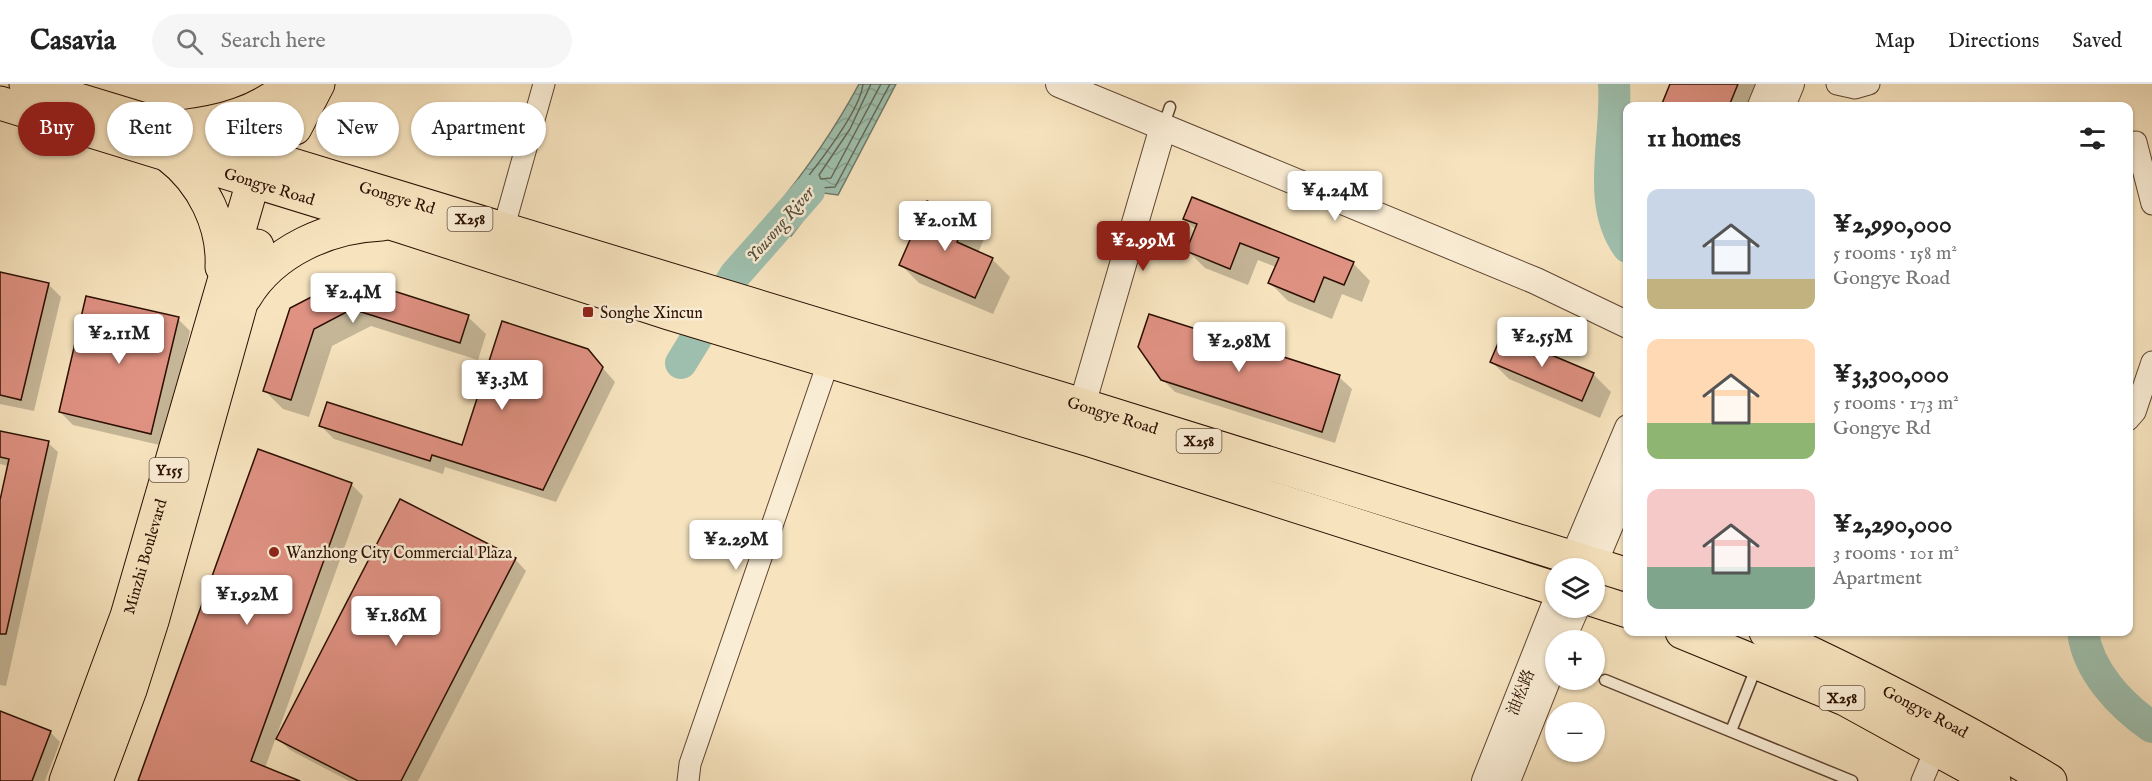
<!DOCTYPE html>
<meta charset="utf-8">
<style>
:root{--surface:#fff;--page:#f6f6f6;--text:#222;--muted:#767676;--line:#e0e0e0;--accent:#8f2418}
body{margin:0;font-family:"IM FELL English","Noto Serif SC",serif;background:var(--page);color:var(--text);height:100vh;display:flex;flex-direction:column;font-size:22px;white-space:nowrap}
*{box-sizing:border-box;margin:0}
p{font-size:20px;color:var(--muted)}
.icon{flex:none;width:33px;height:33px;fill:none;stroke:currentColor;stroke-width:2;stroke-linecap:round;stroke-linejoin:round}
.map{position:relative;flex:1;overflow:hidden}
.side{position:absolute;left:1623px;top:18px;width:510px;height:534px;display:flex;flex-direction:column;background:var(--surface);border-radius:12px;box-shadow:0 2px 4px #0004}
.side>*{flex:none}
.guide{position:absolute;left:18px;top:18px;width:570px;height:54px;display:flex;gap:12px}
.controls{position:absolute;left:1545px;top:474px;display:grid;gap:12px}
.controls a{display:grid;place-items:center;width:60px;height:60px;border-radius:50%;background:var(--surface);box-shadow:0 2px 4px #0004;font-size:30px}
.price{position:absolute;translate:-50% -51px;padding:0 14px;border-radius:6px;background:#fff;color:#222;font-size:20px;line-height:39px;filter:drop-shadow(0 2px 3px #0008)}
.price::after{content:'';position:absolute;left:50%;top:36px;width:18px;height:14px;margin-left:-9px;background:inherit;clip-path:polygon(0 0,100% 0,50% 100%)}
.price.on{background:var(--accent);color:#fff}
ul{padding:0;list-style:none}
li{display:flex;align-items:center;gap:18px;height:150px;padding:0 24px}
li span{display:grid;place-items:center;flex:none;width:168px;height:120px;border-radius:12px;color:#555}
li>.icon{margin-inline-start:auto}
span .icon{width:72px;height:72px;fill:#fffc;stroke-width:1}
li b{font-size:26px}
h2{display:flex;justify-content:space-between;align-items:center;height:72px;padding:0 24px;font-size:26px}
.pill{padding:0 21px;border-radius:27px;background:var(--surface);box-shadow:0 2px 4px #0004;font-size:21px;line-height:54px}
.pill.on{background:var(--accent);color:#fff}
header{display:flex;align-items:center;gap:36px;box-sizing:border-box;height:84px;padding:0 30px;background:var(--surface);border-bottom:2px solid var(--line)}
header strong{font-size:28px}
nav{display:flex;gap:33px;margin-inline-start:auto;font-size:21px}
.search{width:420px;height:54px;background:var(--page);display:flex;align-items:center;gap:15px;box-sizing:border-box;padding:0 21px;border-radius:33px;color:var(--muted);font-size:22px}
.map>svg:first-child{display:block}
.water{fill:url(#water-waves);stroke:#707968;stroke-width:1.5}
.shadow{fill:#0003}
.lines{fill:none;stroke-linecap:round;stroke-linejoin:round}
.shore{stroke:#646756;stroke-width:1.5}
.river{stroke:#9ebfad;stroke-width:32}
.building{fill:#df9182;stroke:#2b0f00;stroke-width:1.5}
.service-casing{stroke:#5e4430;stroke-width:13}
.minor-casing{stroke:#5e4430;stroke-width:23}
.tertiary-casing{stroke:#5e4430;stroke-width:28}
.primary-casing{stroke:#2b0f00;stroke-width:35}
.service{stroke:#faedd5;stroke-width:10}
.minor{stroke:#faedd5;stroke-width:21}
.tertiary{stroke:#faedd5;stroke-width:26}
.primary{stroke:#f7e4bf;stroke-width:33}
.poi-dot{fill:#8f2418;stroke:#faedd5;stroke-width:2}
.labels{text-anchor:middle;stroke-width:5;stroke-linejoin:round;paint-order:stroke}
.shield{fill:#faedd5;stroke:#695240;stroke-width:1.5}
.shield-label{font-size:15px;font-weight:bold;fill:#2b0f00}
.street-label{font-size:16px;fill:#2b0f00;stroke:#faedd5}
.poi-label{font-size:16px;fill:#2b0f00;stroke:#faedd5;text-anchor:start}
.water-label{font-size:18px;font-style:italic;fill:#534d3d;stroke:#faedd5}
</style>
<header>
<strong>Casavia</strong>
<div class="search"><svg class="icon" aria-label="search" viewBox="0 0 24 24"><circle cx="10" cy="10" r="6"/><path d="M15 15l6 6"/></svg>Search here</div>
<nav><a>Map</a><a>Directions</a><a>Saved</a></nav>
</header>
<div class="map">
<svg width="2152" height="697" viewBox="0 0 2152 697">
<defs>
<pattern id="water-waves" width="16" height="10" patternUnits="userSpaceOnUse" patternTransform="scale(1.5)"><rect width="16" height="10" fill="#9ebfad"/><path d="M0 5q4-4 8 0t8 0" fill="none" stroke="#88a393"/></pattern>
</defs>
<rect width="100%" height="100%" fill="#f7e4bf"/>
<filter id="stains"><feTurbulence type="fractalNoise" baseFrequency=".00333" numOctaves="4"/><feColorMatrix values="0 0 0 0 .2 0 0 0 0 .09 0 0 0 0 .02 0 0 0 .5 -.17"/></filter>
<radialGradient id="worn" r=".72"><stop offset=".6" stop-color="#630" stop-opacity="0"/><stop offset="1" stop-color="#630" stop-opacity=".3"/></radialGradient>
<path class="water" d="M859,0H896L838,111L824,109L791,152L771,129C805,88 834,47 859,0Z"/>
<g class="shadow">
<polygon points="1672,0 1755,0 1746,22 1663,22"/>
<polygon points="967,135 985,153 978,169 992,175 1010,193 993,230 919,199 901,181"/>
<polygon points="1185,135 1353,179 1370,197 1362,218 1342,210 1332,235 1288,217 1270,199 1276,183 1258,176 1248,201 1205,184 1188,167 1196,146"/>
<polygon points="0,189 48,200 61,213 34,327 0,320"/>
<polygon points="350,195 468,233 486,250 478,276 371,242 332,262 309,333 283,325 265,307"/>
<polygon points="178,235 190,247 164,362 73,341 60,328"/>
<polygon points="1503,252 1593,290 1611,308 1600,334 1509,295 1492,278"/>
<polygon points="587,266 615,298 556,418 445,383 443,390 334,355 321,342 463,363"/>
<polygon points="1339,293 1352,305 1335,359 1175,308 1162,295"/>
<polygon points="0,348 48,359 58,368 6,602 0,601 0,423 9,382 0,380"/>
<polygon points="351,400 363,412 265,684 302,697 140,697"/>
<polygon points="515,475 526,487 418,697 349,697 290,666 278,655"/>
<polygon points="0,631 50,648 60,658 45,697 0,697"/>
</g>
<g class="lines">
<g class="shore">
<path d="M863,0C860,31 801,102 780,127L789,140H793L820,104L835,103L890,0"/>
<polyline points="871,0 850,45 819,91 821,95 831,94 881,0"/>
</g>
<g class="river">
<path d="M1614,0C1618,52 1595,118 1628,163"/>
<polyline points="681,279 735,191 809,107"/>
<path d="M2083,548C2088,587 2120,621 2152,643"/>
</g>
</g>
<g class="building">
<polygon points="1670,0 1738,0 1729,22 1661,22"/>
<polygon points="1192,113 1354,178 1344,201 1324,193 1314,218 1268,199 1279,174 1240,159 1230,185 1186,167 1197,140 1183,135"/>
<polygon points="927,117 968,134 957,158 993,174 975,214 899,181"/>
<polygon points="0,188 49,199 21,316 0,311"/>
<polygon points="350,193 469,231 460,259 352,225 314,245 291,316 263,307 290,224"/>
<polygon points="86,212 179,233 151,350 59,328"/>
<polygon points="1149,230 1340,291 1322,348 1161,296 1138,263"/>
<polygon points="502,237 588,265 603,283 543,406 432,371 430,377 319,342 327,318 462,361"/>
<polygon points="1502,250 1594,289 1582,317 1490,278"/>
<polygon points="0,347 49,357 6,550 0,550 0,416 9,375 0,373"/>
<polygon points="258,365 352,399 251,677 300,697 138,697"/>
<polygon points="400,415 516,474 401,697 358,697 276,655"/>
<polygon points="0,627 51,647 32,697 0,697"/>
</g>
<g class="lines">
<g class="service-casing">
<g id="service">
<polyline points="1163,43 1170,23"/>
<polyline points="1605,596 1852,697"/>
<polyline points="1731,647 1756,584"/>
</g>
</g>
<g class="minor-casing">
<g id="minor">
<polyline points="1837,0 1855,4 1869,0"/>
<polyline points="2136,58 2152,120"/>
<polyline points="503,146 544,0"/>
<polyline points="2128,336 2135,328 2152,278"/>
<polyline points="688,697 690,680 829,276"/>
<polyline points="1922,697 1936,664"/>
</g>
</g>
<g class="tertiary-casing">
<g id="tertiary">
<polyline points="1059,0 1536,197 1628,241"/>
<polyline points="1761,22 1770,0"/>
<polyline points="1782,22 1791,0"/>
<polyline points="1082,321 1163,43"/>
<polyline points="1569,484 1628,344"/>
<polyline points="1592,484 1628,398"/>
<polyline points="1562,556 1576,524"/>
<polyline points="1485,697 1556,518"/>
<polyline points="1507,697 1556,574"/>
</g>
</g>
<g class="primary-casing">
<g id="primary">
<path id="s1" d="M26,0L1082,321L1628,491"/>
<path id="s2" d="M0,19L400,142L669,229L1090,356L1556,505"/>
<path d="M181,43C222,38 258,29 290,1"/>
<polyline points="295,44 318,0"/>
<path d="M169,72C203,98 224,141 222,183"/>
<path d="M245,213C273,166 330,142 382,140"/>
<polyline points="1594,516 1628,527"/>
<polyline points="1682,548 1845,615 1994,697"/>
<path id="s3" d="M1766,548C1863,593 1958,641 2050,697"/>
<path id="s4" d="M66,697L127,532L261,70L293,0"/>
<polyline points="96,697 130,606 152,537 257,162"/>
</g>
</g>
<use href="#service" class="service"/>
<use href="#minor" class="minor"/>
<use href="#tertiary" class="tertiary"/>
<use href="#primary" class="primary"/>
</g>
<g class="poi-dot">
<rect x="582" y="222" width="12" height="12" rx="3"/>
<circle cx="274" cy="468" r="6"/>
</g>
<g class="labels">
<g class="shield">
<rect x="447.5" y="123" width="45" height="24" rx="4.5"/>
<rect x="1176.5" y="345" width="45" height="24" rx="4.5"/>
<rect x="149.5" y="374" width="39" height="24" rx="4.5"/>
<rect x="1819.5" y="602" width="45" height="24" rx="4.5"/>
</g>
<g class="shield-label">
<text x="470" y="140">X258</text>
<text x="1199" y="362">X258</text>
<text x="169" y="391">Y155</text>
<text x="1842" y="619">X258</text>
</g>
<g class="street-label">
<text dy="6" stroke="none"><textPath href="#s2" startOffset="282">Gongye Road</textPath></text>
<text dy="6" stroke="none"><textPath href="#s1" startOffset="388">Gongye Rd</textPath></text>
<text dy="6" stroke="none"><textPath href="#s1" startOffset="1136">Gongye Road</textPath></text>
<text dy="6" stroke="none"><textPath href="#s4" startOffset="238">Minzhi Boulevard</textPath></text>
<text transform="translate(1520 608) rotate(-68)" y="6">油松路</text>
<text dy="6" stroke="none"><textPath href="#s3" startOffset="178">Gongye Road</textPath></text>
</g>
<g class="poi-label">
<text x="600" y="234">Songhe Xincun</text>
<text x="286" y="474">Wanzhong City Commercial Plaza</text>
</g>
<g class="water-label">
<text transform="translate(780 140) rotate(-49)" y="6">Yousong River</text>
</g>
</g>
<rect width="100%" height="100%" filter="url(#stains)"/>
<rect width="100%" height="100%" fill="url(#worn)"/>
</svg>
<div class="controls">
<a><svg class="icon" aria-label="layers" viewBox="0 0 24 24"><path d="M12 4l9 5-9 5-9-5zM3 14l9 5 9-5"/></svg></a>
<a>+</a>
<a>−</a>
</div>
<b class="price" style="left:1335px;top:138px">¥4.24M</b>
<b class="price" style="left:945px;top:168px">¥2.01M</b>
<b class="price on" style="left:1143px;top:188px">¥2.99M</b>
<b class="price" style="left:353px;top:240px">¥2.4M</b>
<b class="price" style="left:119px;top:281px">¥2.11M</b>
<b class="price" style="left:1542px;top:284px">¥2.55M</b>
<b class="price" style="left:1239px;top:289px">¥2.98M</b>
<b class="price" style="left:502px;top:327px">¥3.3M</b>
<b class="price" style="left:736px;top:487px">¥2.29M</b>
<b class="price" style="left:247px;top:542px">¥1.92M</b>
<b class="price" style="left:396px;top:563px">¥1.86M</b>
<div class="guide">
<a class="pill on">Buy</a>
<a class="pill">Rent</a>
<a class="pill">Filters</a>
<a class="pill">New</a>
<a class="pill">Apartment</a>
</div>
<section class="side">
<h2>11 homes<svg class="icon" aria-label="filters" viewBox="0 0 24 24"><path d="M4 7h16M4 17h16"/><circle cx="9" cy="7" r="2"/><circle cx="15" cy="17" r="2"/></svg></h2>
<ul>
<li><span style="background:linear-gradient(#c9d6e8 75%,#c2b280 0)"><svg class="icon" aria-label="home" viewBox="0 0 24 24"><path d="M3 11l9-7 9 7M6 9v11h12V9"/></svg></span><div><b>¥2,990,000</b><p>5 rooms · 158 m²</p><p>Gongye Road</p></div></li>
<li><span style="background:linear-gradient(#ffd9b3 70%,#8fb573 0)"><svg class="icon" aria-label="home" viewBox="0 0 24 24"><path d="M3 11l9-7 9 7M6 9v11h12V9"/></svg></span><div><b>¥3,300,000</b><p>5 rooms · 173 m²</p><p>Gongye Rd</p></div></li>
<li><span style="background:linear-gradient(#f6c9c9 65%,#7fa58c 0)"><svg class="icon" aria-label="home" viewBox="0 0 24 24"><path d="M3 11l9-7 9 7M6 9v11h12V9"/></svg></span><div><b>¥2,290,000</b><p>3 rooms · 101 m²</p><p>Apartment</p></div></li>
</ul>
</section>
</div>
